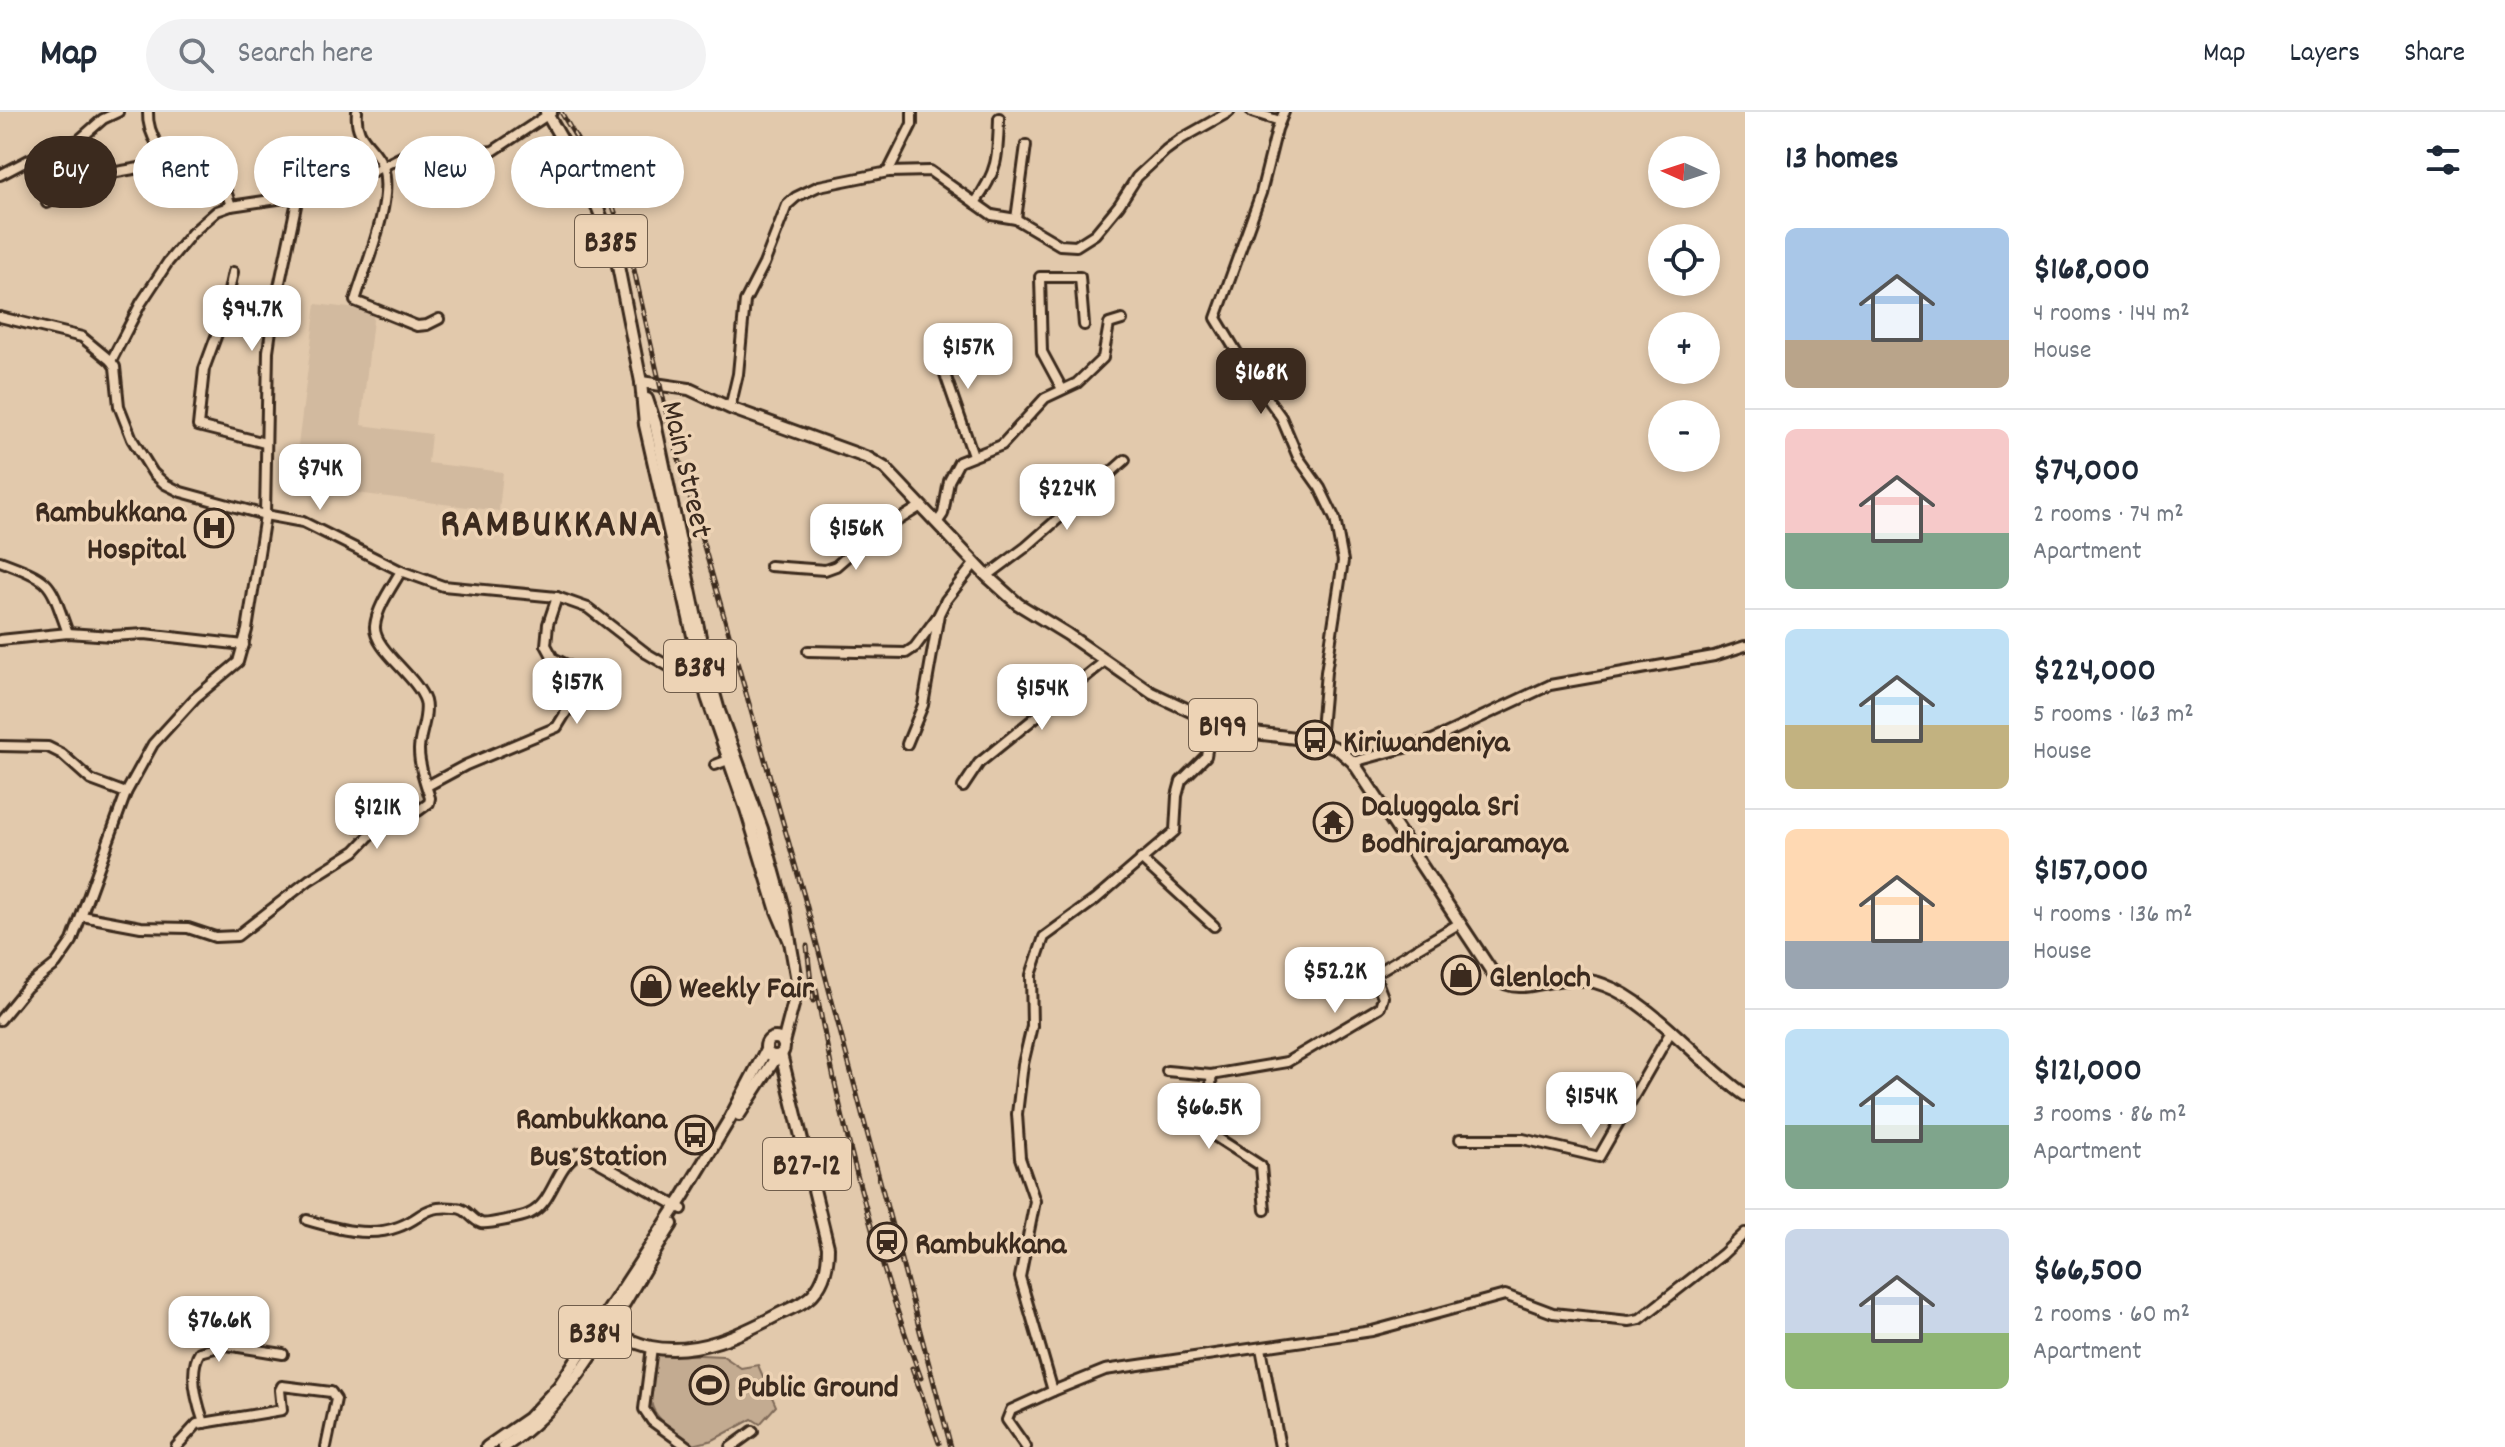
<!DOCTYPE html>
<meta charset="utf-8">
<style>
:root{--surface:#fff;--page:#f2f2f3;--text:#1f2937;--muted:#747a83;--line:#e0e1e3;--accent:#3b2a1e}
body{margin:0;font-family:Dekko,sans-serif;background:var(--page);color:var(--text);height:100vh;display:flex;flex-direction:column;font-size:30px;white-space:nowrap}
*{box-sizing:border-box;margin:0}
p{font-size:26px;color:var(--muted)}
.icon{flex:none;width:44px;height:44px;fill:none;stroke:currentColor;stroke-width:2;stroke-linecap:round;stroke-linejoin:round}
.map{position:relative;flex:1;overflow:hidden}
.sheet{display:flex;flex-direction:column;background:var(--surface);width:760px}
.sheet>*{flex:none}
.guide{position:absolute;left:24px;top:24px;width:760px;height:72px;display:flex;gap:16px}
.needle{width:52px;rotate:273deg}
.fabs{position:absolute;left:1648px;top:24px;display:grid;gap:16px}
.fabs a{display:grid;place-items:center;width:72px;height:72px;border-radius:50%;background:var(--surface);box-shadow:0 4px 12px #0003;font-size:40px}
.price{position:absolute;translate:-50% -68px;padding:0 18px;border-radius:16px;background:#fff;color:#222;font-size:26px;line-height:52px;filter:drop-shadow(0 2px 4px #0008)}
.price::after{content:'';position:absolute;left:50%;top:48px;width:24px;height:18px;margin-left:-12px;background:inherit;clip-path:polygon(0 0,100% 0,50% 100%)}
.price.selected{background:var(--accent);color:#fff}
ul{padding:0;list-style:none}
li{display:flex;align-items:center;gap:24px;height:200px;padding:0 40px}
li+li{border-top:2px solid var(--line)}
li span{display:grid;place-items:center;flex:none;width:224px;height:160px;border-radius:12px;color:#555}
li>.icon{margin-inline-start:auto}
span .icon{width:96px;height:96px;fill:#fffc;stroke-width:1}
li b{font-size:34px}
h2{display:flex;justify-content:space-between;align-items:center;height:96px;padding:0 40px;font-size:34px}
.chip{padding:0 28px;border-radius:36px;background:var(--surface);box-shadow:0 4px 12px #0003;font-size:28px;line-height:72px}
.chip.selected{background:var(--accent);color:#fff}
header{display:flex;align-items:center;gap:48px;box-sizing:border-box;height:112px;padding:0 40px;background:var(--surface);border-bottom:2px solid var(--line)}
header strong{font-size:38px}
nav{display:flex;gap:44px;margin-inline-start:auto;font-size:28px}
.search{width:560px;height:72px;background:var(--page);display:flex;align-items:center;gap:20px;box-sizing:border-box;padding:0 28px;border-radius:44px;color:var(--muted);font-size:30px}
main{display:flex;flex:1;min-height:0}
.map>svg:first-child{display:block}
.built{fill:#d2ba9f}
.green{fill:#c3ab91;stroke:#7f6a58;stroke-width:2}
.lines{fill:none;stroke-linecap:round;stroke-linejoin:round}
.minor-casing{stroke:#3b2a1e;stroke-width:14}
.major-casing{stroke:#3b2a1e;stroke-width:16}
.minor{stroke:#edd3b5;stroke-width:8}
.major{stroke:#edd3b5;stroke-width:10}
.rail-casing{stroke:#3b2a1e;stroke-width:5}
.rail{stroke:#edd3b5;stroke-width:2;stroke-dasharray:6;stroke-linecap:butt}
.labels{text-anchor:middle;stroke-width:7;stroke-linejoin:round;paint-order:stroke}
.shield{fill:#edd3b5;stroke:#705d4b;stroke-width:2}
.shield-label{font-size:30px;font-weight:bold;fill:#3b2a1e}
.street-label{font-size:32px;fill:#3b2a1e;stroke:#edd3b5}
.poi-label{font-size:32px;font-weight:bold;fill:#3b2a1e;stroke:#edd3b5;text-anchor:start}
.district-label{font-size:40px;font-weight:bold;letter-spacing:2px;fill:#3b2a1e;stroke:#edd3b5}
</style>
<header>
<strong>Map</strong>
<div class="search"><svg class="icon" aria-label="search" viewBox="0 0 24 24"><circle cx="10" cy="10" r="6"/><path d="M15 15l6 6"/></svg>Search here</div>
<nav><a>Map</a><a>Layers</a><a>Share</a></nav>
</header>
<main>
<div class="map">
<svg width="1745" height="1335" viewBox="0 0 1745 1335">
<rect width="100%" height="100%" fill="#e2c9ac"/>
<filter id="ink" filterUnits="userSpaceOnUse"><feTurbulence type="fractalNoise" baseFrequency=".0125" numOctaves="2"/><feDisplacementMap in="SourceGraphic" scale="16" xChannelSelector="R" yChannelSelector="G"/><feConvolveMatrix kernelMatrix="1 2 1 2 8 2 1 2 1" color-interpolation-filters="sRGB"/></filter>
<g filter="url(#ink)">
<polygon class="built" points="316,192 374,199 361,313 431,322 428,351 503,360 499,399 293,373"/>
<path class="green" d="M656,1241L723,1244L741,1256L758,1253L776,1294L760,1312L752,1307L713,1328L693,1333C644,1297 647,1300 656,1241Z"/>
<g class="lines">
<g class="minor-casing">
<g id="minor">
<path d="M148,0C147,23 164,48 185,59C197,64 211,64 223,70L231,94"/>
<path d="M357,0C354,29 376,33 383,55C394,90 365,154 355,189L417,214L427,213L439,207"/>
<polyline points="1252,0 1280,9"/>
<polyline points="1284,0 1277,17 1261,81 1216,206 1250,262 1281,305 1298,345 1320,376 1335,407 1343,449 1326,560 1320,629"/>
<polyline points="888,60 912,12 912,0"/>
<polyline points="0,63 46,39 79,28 103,7 118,0"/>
<polyline points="47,91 111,61 145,55 170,46"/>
<path d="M975,91C998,59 998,44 999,6"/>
<polyline points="1016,107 1026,33"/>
<polyline points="233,160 224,203 204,257 198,314 265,331"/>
<polyline points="0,205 82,225 111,249 115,255 119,294 132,327 153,361 165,372 181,380 265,403 303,410 401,459 443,474 557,485 588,496 646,541 675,558 707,554"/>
<polyline points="937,219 938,242 973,343"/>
<polyline points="111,249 141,191 168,150 192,121 217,99 231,94 298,84 362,65 405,43 422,40 464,42 493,39 552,0"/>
<polyline points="1062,277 1042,240 1040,165 1080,165 1084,213"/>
<polyline points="730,296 738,262 745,189 764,152 787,93 796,85 819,74 888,60 930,59 992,103 1016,107 1060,133 1076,134 1095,122 1119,93 1137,65 1166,38 1181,27 1229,0"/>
<polyline points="937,411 943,402 949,369 959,350 1002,333 1045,286 1077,271 1103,246 1109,212 1122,208"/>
<path d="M0,449C54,469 49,469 68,521"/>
<polyline points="770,454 825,458 836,454 866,428 921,394"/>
<polyline points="987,464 1026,435 1125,348"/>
<polyline points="0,528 68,521 112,524 145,522 244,533"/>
<polyline points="808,539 906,541 915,535 938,504"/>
<polyline points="1212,609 1206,644 1181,669 1177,684 1175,719 1096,787 1044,825 1031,863 1032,914 1023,952 1017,1002 1020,1046 1035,1089 1020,1165 1053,1279 1105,1258 1372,1219 1505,1183 1553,1201 1629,1209 1640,1207 1723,1142 1745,1121"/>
<polyline points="907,632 923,593 939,502 946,488 975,451"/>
<polyline points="0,634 48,635 62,642 91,668 126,681"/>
<polyline points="1353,650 1430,629 1550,573 1714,544 1745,534"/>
<polyline points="715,653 728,648"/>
<polyline points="427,674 466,653 557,615 568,597 594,571 589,564 553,546 546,533 548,512 557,485"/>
<polyline points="963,675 979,651 1105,549"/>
<polyline points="1141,747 1214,814"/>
<path d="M82,804L141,815L188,816L215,825L237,824L309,768L355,739L374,719L418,699L429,691L430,686C425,670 419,654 419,638C419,623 429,604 425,589C417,564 373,537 375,514C377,495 392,475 401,459"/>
<polyline points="0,908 27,875 56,852 72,829 126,681 153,632 195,586 238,550 247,518 265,403 268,239 273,204 298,84"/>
<polyline points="1167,959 1211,963 1287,950 1380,895 1383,885 1374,862 1460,811"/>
<polyline points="1211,963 1213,1023 1261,1054 1265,1098"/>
<polyline points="1460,1027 1523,1027 1599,1045 1670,921"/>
<path d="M307,1108C337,1117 369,1126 398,1115C424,1106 421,1093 455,1096C468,1096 470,1107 481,1111C486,1113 523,1105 529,1102C554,1091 554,1055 579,1041L593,1047L682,1097"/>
<polyline points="652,1235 644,1297 652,1309 688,1335"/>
<polyline points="1261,1236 1280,1335"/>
<path d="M204,1311C197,1291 188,1258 200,1240L226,1233L283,1242"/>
<polyline points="176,1335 197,1312 282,1298 280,1278 282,1274 331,1280 336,1287 326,1335"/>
<polyline points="731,1335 753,1319"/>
<polyline points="1026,1335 1007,1308 1011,1298 1053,1279"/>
</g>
</g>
<g class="major-casing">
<g id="major">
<polyline points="546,0 590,77 615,139 641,270 645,313 707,585 746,697 777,799 790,830"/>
<path d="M641,270L689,277L730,296L868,346L885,356L987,464L1018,492L1067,522L1152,581L1212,609L1246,620L1320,629L1338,637L1353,650L1496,866C1518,883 1542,868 1567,867C1578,867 1594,869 1604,873C1652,890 1700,952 1745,983"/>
<polyline points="647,287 655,311 700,525"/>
<polyline points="708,560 719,599 762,717 784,796 798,874 783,931"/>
<circle cx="775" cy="935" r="9"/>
<polyline points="739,1003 777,944"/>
<path d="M604,1218C619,1223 636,1232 651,1235C697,1244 742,1222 781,1201C792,1196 805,1191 813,1182C825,1168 828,1153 828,1135L781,942"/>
<polyline points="487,1335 529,1306 559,1274 682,1086 729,1008 766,938"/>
<path d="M504,1335C584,1282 621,1190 672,1112"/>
</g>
</g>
<use href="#minor" class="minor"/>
<use href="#major" class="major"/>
<g class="rail-casing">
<g id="rail">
<polyline points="561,0 608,80 632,149 669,312 804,784 951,1335"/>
<polyline points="807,834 813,889"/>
<path d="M816,877C840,1009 874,1140 921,1266"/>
<polyline points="912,1256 939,1331"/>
</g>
</g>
<use href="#rail" class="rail"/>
</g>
</g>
<defs>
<g id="hospital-ring" transform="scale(2)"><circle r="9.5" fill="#edd3b5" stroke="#3b2a1e" stroke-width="1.5"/><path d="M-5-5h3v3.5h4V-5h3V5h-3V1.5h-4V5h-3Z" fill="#3b2a1e"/></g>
<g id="bus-ring" transform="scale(2)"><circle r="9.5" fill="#edd3b5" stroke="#3b2a1e" stroke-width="1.5"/><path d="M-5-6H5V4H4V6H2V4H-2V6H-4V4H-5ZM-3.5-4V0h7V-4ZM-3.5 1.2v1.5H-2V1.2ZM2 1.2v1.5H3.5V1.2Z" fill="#3b2a1e"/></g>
<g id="temple-ring" transform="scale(2)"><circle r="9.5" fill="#edd3b5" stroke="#3b2a1e" stroke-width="1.5"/><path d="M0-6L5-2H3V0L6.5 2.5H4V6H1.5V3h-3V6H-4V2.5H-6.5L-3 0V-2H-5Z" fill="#3b2a1e"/></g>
<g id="shop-ring" transform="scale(2)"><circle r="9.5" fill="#edd3b5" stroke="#3b2a1e" stroke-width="1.5"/><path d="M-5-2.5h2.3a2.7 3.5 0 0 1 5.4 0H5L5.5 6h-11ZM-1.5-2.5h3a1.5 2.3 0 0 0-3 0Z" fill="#3b2a1e"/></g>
<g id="station-ring" transform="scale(2)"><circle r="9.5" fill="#edd3b5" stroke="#3b2a1e" stroke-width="1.5"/><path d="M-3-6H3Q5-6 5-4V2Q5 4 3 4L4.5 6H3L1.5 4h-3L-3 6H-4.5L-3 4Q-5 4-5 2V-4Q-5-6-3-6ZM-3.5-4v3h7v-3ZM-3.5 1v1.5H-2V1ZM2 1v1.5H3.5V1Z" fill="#3b2a1e"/></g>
<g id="stadium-ring" transform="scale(2)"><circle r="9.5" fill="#edd3b5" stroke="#3b2a1e" stroke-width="1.5"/><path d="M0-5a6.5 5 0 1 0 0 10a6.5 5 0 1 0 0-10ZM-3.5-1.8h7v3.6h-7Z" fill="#3b2a1e"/></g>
</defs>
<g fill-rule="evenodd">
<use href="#hospital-ring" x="214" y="416"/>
<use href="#bus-ring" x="1315" y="628"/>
<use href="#temple-ring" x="1333" y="710"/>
<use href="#shop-ring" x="1461" y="863"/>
<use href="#shop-ring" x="651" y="874"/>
<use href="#bus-ring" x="695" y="1023"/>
<use href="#station-ring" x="887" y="1130"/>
<use href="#stadium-ring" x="709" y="1273"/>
</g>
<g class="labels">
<g class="shield">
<rect x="575" y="103" width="72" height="52" rx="6"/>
<rect x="664" y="528" width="72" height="52" rx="6"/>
<rect x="1189" y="587" width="68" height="52" rx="6"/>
<rect x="763" y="1026" width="88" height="52" rx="6"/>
<rect x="559" y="1194" width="72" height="52" rx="6"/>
</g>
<g class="shield-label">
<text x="611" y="139">B385</text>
<text x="700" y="564">B384</text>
<text x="1223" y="623">B199</text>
<text x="807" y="1062">B27-12</text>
<text x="595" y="1230">B384</text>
</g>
<g class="street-label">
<text transform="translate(689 357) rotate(77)" y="11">Main Street</text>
</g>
<g class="poi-label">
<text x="186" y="409" text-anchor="end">Rambukkana<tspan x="186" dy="37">Hospital</tspan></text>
<text x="1343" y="639">Kiriwandeniya</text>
<text x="1361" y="703">Daluggala Sri<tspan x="1361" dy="37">Bodhirajaramaya</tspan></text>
<text x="1489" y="874">Glenloch</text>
<text x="679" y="885">Weekly Fair</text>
<text x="667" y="1016" text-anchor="end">Rambukkana<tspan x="667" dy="37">Bus Station</tspan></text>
<text x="915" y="1141">Rambukkana</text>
<text x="737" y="1284">Public Ground</text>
</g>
<g class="district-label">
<text x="552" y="423">RAMBUKKANA</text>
</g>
</g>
</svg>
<div class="fabs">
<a><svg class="needle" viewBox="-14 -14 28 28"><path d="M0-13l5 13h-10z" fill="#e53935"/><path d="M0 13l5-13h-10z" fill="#747a83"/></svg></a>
<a><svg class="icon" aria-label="locate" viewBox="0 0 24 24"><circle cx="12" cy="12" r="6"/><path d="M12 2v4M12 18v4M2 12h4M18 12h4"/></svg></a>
<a>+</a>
<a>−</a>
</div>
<b class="price" style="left:252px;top:241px">$94.7K</b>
<b class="price" style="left:968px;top:279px">$157K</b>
<b class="price selected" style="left:1261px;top:304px">$168K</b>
<b class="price" style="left:320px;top:400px">$74K</b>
<b class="price" style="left:1067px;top:420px">$224K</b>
<b class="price" style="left:856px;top:460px">$156K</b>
<b class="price" style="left:577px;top:614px">$157K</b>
<b class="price" style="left:1042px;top:620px">$154K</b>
<b class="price" style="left:377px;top:739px">$121K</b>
<b class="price" style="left:1335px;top:903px">$52.2K</b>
<b class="price" style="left:1591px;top:1028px">$154K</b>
<b class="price" style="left:1209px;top:1039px">$66.5K</b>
<b class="price" style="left:219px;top:1252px">$76.6K</b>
<div class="guide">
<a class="chip selected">Buy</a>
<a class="chip">Rent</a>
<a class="chip">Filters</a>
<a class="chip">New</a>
<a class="chip">Apartment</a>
</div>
</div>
<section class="sheet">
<h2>13 homes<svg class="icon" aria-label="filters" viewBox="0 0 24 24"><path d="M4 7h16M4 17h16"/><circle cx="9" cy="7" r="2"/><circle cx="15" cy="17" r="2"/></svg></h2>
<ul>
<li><span style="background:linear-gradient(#a9c7e8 70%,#b9a48a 0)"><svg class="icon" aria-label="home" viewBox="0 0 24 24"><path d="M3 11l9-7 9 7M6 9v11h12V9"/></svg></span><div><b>$168,000</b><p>4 rooms · 144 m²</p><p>House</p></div></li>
<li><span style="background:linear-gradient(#f6c9c9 65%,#7fa58c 0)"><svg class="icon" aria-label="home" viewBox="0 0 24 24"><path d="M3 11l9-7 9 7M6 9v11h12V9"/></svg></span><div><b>$74,000</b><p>2 rooms · 74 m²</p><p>Apartment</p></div></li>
<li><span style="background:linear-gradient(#bfe0f5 60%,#c2b280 0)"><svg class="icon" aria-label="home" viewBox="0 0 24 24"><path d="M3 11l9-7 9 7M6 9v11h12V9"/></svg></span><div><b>$224,000</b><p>5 rooms · 163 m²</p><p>House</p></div></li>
<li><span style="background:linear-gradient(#ffd9b3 70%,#9aa5b1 0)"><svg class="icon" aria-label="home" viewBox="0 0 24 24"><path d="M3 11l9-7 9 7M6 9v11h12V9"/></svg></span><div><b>$157,000</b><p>4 rooms · 136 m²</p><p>House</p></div></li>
<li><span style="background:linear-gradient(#bfe0f5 60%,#7fa58c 0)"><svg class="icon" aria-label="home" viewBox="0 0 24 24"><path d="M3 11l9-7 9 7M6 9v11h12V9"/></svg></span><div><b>$121,000</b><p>3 rooms · 86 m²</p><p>Apartment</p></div></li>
<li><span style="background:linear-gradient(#c9d6e8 65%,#8fb573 0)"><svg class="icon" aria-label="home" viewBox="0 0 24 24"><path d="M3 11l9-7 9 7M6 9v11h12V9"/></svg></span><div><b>$66,500</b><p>2 rooms · 60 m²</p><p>Apartment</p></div></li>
</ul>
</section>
</main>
